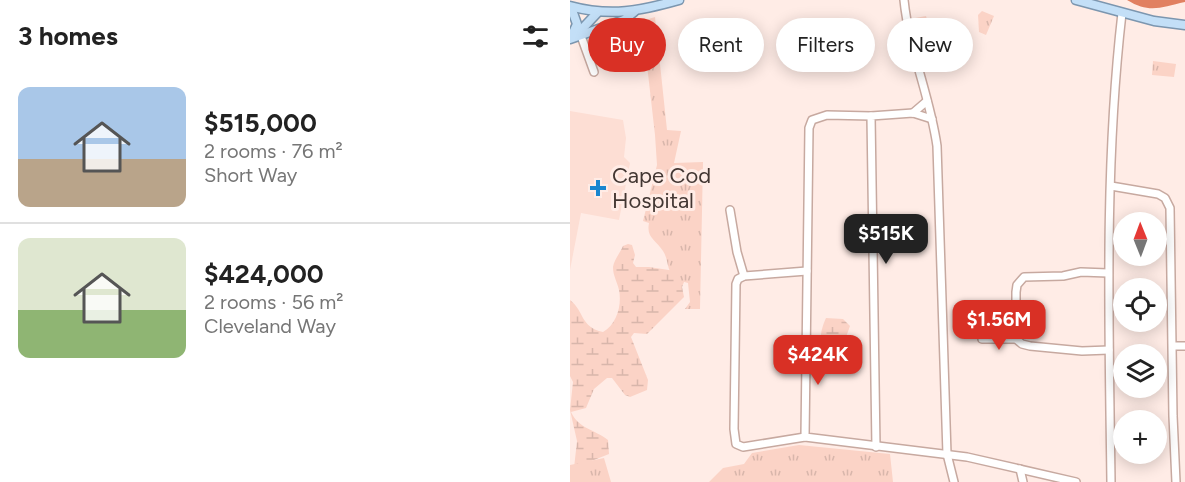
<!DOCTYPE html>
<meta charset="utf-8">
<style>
:root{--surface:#fff;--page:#f6f6f6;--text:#222;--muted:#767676;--line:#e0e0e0;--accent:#d93025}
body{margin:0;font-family:Figtree,sans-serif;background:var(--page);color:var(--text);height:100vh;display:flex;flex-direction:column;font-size:22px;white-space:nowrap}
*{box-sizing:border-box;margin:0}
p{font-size:20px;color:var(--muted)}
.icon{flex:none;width:33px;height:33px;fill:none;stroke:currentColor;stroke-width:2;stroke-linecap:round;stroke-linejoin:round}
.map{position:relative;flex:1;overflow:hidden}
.drawer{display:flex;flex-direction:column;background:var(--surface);width:570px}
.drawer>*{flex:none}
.hud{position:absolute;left:18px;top:18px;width:507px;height:54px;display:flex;gap:12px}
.needle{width:39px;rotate:359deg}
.controls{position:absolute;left:543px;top:212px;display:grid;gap:12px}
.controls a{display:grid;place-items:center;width:54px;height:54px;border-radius:50%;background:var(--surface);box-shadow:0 3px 15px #0003;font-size:30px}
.price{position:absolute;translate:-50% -51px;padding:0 14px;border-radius:12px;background:var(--accent);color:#fff;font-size:20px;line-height:39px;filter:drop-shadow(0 2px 3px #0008)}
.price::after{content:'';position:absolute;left:50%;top:36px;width:18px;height:14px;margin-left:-9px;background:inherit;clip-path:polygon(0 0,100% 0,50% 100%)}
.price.on{background:#222;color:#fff}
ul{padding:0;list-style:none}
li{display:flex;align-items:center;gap:18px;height:150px;padding:0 18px}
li+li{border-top:2px solid var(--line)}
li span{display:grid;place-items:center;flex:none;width:168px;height:120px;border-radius:12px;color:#555}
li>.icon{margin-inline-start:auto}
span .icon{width:72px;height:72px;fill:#fffc;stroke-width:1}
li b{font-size:26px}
h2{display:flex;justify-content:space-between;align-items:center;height:72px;padding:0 18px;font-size:26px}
.chip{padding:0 21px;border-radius:27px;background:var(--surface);box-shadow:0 3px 15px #0003;font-size:21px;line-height:54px}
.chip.on{background:var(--accent);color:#fff}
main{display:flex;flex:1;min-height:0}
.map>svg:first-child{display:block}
.built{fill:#fdded4}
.wetland{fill:url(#wetland-marsh)}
.park{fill:url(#park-tufts)}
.water{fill:#e18061}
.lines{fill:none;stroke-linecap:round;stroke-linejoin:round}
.minor-casing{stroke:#c7a9a0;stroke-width:10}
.major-casing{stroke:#7c96af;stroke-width:11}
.minor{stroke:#fff;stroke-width:7}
.major{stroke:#c3dff7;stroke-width:8}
.poi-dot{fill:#1a86cf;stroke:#ffece6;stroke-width:2}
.labels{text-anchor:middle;stroke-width:6;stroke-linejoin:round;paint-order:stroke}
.poi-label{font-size:22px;fill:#423632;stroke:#ffece6;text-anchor:start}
</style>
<main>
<section class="drawer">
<h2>3 homes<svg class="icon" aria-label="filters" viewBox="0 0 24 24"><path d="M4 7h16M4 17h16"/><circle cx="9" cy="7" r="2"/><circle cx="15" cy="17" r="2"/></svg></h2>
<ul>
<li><span style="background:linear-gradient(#a9c7e8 60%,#b9a48a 0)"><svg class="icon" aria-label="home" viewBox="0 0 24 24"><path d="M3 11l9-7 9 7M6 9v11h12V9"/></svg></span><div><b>$515,000</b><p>2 rooms · 76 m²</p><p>Short Way</p></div></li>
<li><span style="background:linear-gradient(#dfe7d0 60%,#8fb573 0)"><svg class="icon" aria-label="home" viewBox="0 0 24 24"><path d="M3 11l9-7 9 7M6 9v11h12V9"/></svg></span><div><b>$424,000</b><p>2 rooms · 56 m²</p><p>Cleveland Way</p></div></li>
</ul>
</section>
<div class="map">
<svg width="615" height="482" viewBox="0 0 615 482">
<defs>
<pattern id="wetland-marsh" width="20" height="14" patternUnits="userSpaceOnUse" patternTransform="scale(1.5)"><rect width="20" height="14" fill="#fbd3c6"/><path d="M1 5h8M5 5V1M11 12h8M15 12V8" fill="none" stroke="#d8b6ab"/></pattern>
<pattern id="park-tufts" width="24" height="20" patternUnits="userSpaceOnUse" patternTransform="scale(1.5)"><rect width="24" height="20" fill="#fbd3c6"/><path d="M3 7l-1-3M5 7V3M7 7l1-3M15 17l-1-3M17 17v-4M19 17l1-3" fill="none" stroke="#d8b6ab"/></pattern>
</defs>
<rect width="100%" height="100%" fill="#ffece6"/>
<polygon class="built" points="0,111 53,120 56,138 54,157 60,163 49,220 11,213 0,270"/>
<g class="wetland">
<path d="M58,244L62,245L65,255L63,263L66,267H79L112,272L116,277L112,287L114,297L77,334L64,333L61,337L78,380L77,390L60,397L55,395L42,378H37L24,389L16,408L1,412C9,429 24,429 38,440L39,454L4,468L7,441L0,410L3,382L0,376V300C15,312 10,327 33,332C47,324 52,305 49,290C47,281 43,276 43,267C44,260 50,253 53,246Z"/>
<path d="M256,318L273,319L280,326L272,348L266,354L257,352C247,343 251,329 256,318Z"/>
</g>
<g class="park">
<polygon points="412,11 424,16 416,35 409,32 408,15"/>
<polygon points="356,16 362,37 359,38 358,36 351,40 345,18"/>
<path d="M85,17L97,130L111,131L104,163L133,162L130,309H115L120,302L118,283L107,280C105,275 101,274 99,269C97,263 97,257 93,251C86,240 76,238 79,223L73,221L87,165L85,135L72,21Z"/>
<polygon points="583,61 606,64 604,77 582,75"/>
<polygon points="229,445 320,454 323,482 139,482 153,468 174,464 182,453"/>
<polygon points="34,458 41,482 0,482 0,465"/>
</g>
<path class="water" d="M557,0H615V2C591,7 580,14 557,0Z"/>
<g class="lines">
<g class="minor-casing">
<g id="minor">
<path d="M334,0C339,50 360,96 367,146L377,454L384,482"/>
<polyline points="11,36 24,72"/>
<polyline points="343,113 357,101"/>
<polyline points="301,116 257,115 242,120 239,128 235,437 397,457 506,482"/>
<polyline points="541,186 588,194 595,198 600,208 603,416 606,482"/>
<polyline points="160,210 167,252 174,276"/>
<polyline points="412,339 446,339 452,344 460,346 512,351 539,350"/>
<polyline points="446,339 446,292 447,285 454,277 493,276 511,272 538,273"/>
<polyline points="603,346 615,346"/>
<polyline points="235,437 173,447 166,444 164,429 166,284 168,279 174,276 237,271"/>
<polyline points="306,447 301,116 343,113 362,119"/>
<polyline points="450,469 453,482"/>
<path d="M541,482C539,326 534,169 552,13"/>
</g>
</g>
<g class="major-casing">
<g id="major">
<polyline points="506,0 584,21 615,25"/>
<path d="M0,6C41,17 70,11 109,0"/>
<polyline points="1,7 7,24 3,33"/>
<polyline points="1,34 12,29 28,12"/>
<polyline points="0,39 54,20 64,12"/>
</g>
</g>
<use href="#minor" class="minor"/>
<use href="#major" class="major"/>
</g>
<path class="poi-dot" d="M25 179h6v6h6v6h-6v6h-6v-6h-6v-6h6z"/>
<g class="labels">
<g class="poi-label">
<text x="42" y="183">Cape Cod<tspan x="42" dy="25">Hospital</tspan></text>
</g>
</g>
</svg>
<div class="controls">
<a><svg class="needle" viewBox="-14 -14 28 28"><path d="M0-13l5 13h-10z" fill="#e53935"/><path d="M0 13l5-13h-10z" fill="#767676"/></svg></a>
<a><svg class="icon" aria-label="locate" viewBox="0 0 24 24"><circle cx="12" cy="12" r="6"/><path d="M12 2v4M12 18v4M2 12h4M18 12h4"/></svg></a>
<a><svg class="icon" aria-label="layers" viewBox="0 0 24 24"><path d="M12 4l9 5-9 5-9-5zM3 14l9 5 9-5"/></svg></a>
<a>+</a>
</div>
<b class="price on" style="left:316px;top:265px">$515K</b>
<b class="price" style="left:429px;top:351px">$1.56M</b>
<b class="price" style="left:248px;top:386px">$424K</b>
<div class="hud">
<a class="chip on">Buy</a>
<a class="chip">Rent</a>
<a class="chip">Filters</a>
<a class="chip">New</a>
</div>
</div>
</main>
